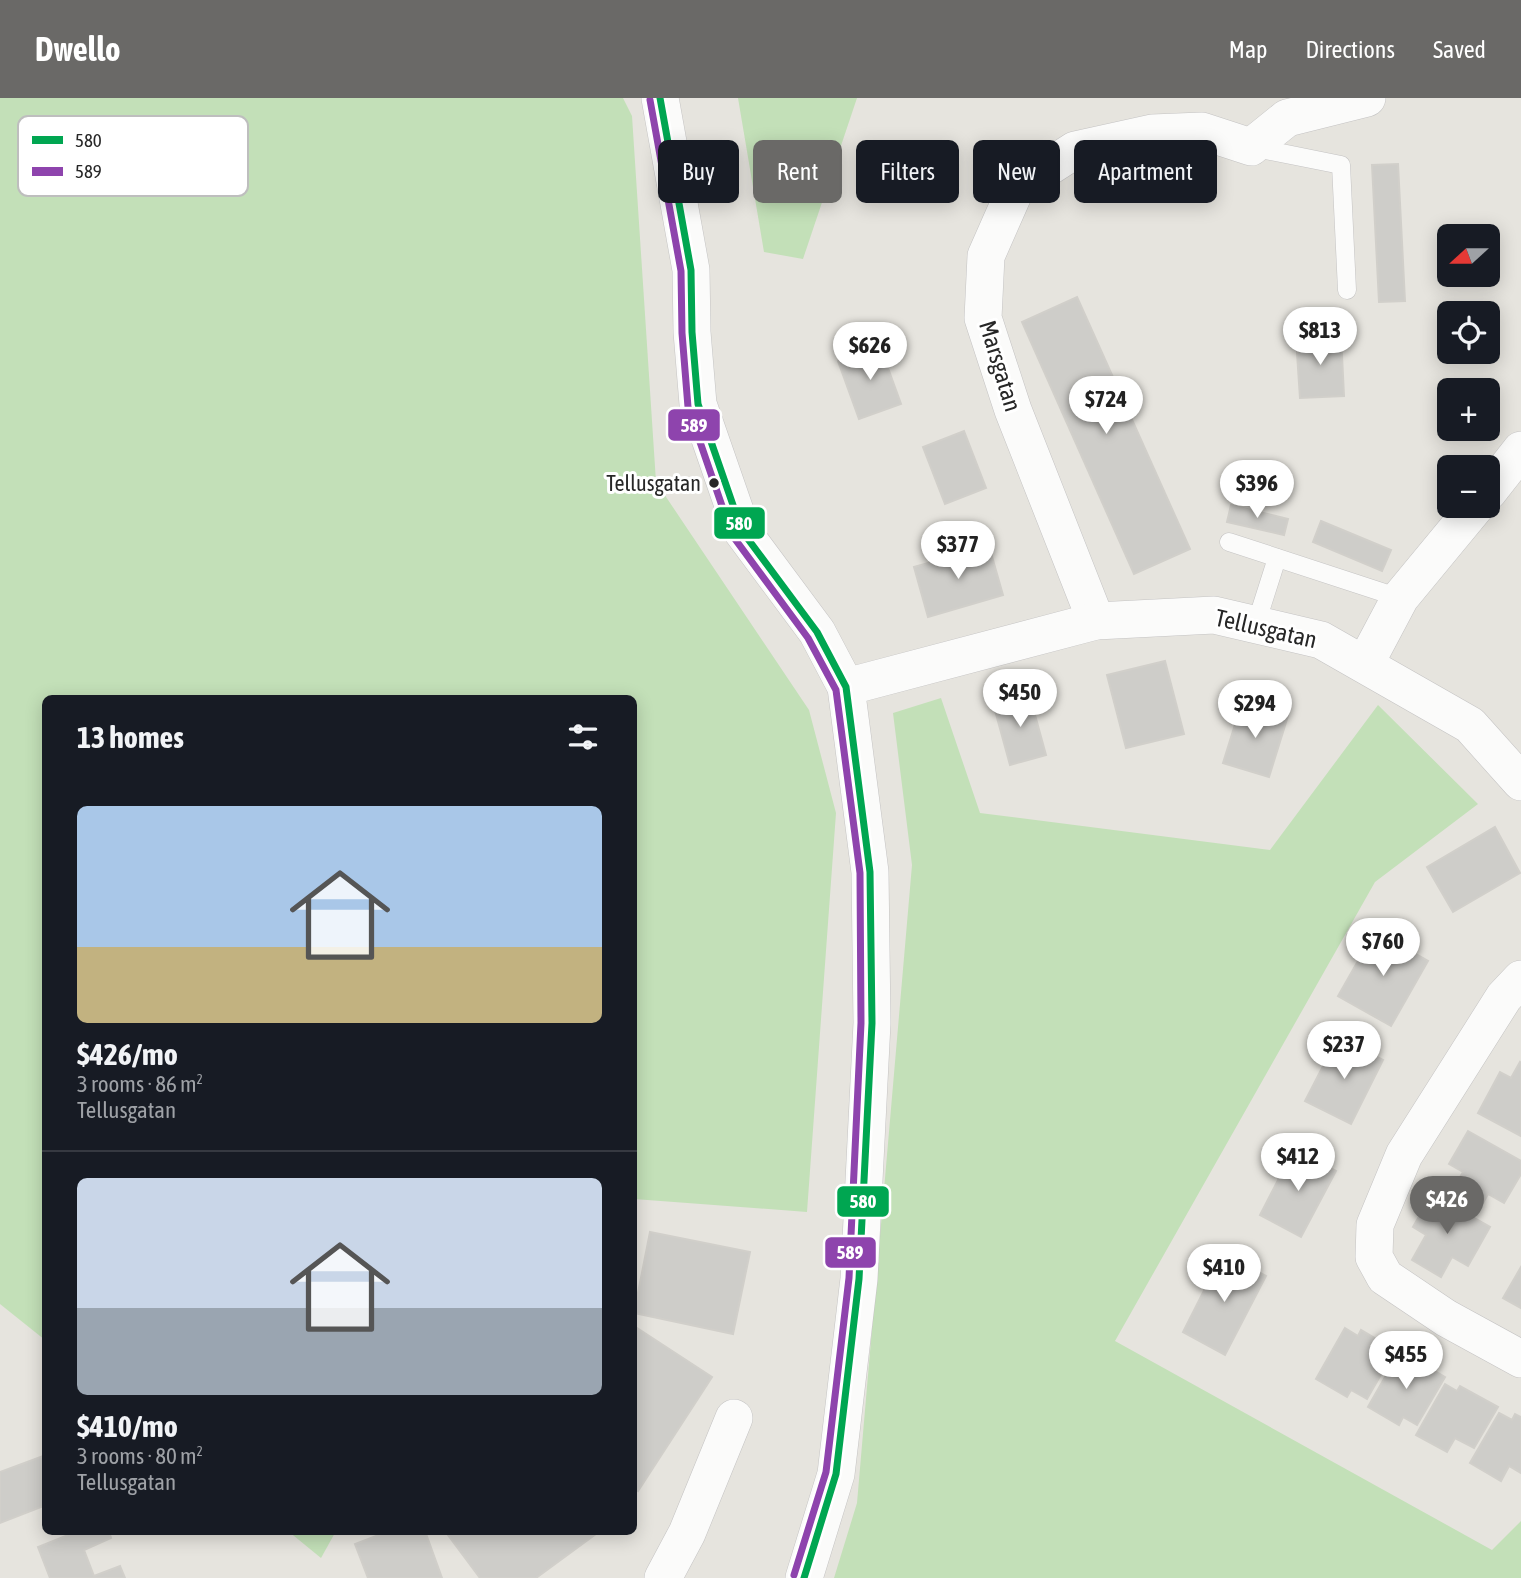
<!DOCTYPE html>
<meta charset="utf-8">
<style>
:root{--surface:#171b24;--page:#20242c;--text:#f1f3f6;--muted:#9ea1a6;--line:#363941;--accent:#6a6967}
body{margin:0;font-family:"Asap Condensed",sans-serif;background:var(--page);color:var(--text);height:100vh;display:flex;flex-direction:column;font-size:26px;white-space:nowrap}
*{box-sizing:border-box;margin:0}
p{font-size:23px;color:var(--muted)}
.icon{flex:none;width:38px;height:38px;fill:none;stroke:currentColor;stroke-width:2;stroke-linecap:round;stroke-linejoin:round}
.map{position:relative;flex:1;overflow:hidden}
.panel{position:absolute;left:42px;top:597px;width:595px;height:840px;display:flex;flex-direction:column;background:var(--surface);border-radius:10px;box-shadow:0 4px 18px #0003}
.panel>*{flex:none}
.top-card{position:absolute;left:658px;top:42px;width:665px;height:63px;display:flex;gap:14px}
.needle{width:46px;rotate:249deg}
.buttons{position:absolute;left:1437px;top:126px;display:grid;gap:14px}
.buttons a{display:grid;place-items:center;width:63px;height:63px;border-radius:10px;background:var(--surface);box-shadow:0 4px 18px #0003;font-size:35px}
.price{position:absolute;translate:-50% -60px;padding:0 16px;border-radius:24px;background:#fff;color:#222;font-size:23px;line-height:46px;filter:drop-shadow(0 2px 4px #0008)}
.price::after{content:'';position:absolute;left:50%;top:42px;width:21px;height:16px;margin-left:-10px;background:inherit;clip-path:polygon(0 0,100% 0,50% 100%)}
.price.current{background:var(--accent);color:#fff}
ul{padding:0;list-style:none}
li{display:grid;align-content:center;gap:14px;height:371px;padding:0 35px}
li+li{border-top:2px solid var(--line)}
li span{display:grid;place-items:center;height:217px;border-radius:10px;color:#555}
li>.icon{margin-inline-start:auto}
span .icon{width:126px;height:126px;fill:#fffc;stroke-width:1}
li b{font-size:30px}
h2{display:flex;justify-content:space-between;align-items:center;height:84px;padding:0 35px;font-size:30px}
.pill{padding:0 24px;border-radius:10px;background:var(--surface);box-shadow:0 4px 18px #0003;font-size:24px;line-height:63px}
.pill.current{background:var(--accent);color:#fff}
header{display:flex;align-items:center;gap:42px;box-sizing:border-box;height:98px;padding:0 35px;background:var(--accent);color:#fff}
header strong{font-size:33px}
nav{display:flex;gap:38px;margin-inline-start:auto;font-size:24px}
.map>svg:first-child{display:block}
.green{fill:#c3e0b8}
.building{fill:#cecdc9;stroke:#d1cfca;stroke-width:2}
.lines{fill:none;stroke-linecap:round;stroke-linejoin:round}
.lane-casing{stroke:#c4c3c3;stroke-width:19}
.street-casing{stroke:#c4c3c3;stroke-width:38}
.lane{stroke:#fbfbfa;stroke-width:18}
.street{stroke:#fbfbfa;stroke-width:37}
.bus-1-casing{stroke:#fff;stroke-width:12}
.bus-2-casing{stroke:#fff;stroke-width:12}
.bus-1{stroke:#00a651;stroke-width:7}
.bus-2{stroke:#8e44ad;stroke-width:7}
.bus-dot{fill:#272727;stroke:#fff;stroke-width:2.5}
.labels{text-anchor:middle;stroke-width:6;stroke-linejoin:round;paint-order:stroke}
.bus-label{font-size:22px;fill:#272727;stroke:#fff;text-anchor:end}
.street-label{font-size:24px;fill:#272727;stroke:#fff}
.key{fill:#fff;stroke:#bebebe;stroke-width:2}
.key-label{font-size:19px;fill:#272727}
.line-badge{stroke:#fff;stroke-width:2.5}
.badge-label{font-size:19px;text-anchor:middle;font-weight:bold;fill:#fff}
</style>
<header>
<strong>Dwello</strong>
<nav><a>Map</a><a>Directions</a><a>Saved</a></nav>
</header>
<div class="map">
<svg width="1521" height="1480" viewBox="0 0 1521 1480">
<rect width="100%" height="100%" fill="#e6e4de"/>
<g class="green">
<polygon points="0,0 623,0 632,18 656,384 809,612 836,715 807,1114 634,1101 634,600 46,600 45,1242 0,1206"/>
<polygon points="738,0 857,0 803,161 764,154"/>
<polygon points="941,600 980,715 1270,752 1378,607 1478,706 1375,784 1115,1243 1492,1452 1521,1423 1521,1480 834,1480 857,1405 912,767 893,615"/>
<polygon points="288,1433 336,1433 321,1460"/>
</g>
<g class="building">
<polygon points="1398,66 1405,203 1379,204 1372,67"/>
<polygon points="1077,199 1190,451 1134,476 1022,224"/>
<polygon points="1341,237 1344,298 1300,300 1296,240"/>
<polygon points="880,248 901,306 859,321 838,263"/>
<polygon points="964,333 986,390 945,406 923,349"/>
<polygon points="1231,407 1288,421 1284,437 1227,424"/>
<polygon points="1321,423 1391,452 1382,473 1313,444"/>
<polygon points="989,448 1003,497 928,519 914,469"/>
<polygon points="1165,563 1184,636 1126,650 1107,577"/>
<polygon points="1029,595 1046,657 1010,667 993,605"/>
<polygon points="1242,604 1288,618 1269,679 1223,665"/>
<polygon points="1495,729 1520,775 1453,814 1427,769"/>
<polygon points="1375,833 1428,863 1391,928 1338,898"/>
<polygon points="1338,939 1383,962 1351,1026 1305,1003"/>
<polygon points="1520,964 1521,965 1521,1038 1478,1015 1500,974 1511,980"/>
<polygon points="1468,1033 1521,1063 1521,1076 1504,1105 1488,1096 1477,1116 1448,1100 1463,1074 1449,1066"/>
<polygon points="1294,1051 1336,1073 1301,1139 1260,1117"/>
<polygon points="1432,1096 1490,1129 1468,1168 1452,1159 1441,1179 1412,1162 1426,1137 1413,1129"/>
<polygon points="650,1134 750,1154 733,1236 634,1215"/>
<polygon points="1223,1155 1266,1178 1225,1257 1183,1234"/>
<polygon points="1521,1169 1521,1210 1503,1200"/>
<polygon points="634,1228 712,1279 638,1393 634,1390"/>
<polygon points="1345,1230 1358,1238 1361,1232 1395,1252 1367,1301 1351,1292 1347,1299 1316,1281"/>
<polygon points="1397,1258 1410,1265 1413,1260 1445,1279 1417,1327 1403,1319 1399,1327 1368,1309"/>
<polygon points="1445,1286 1457,1293 1460,1288 1498,1309 1474,1350 1455,1340 1447,1354 1416,1337"/>
<polygon points="1499,1315 1512,1322 1515,1316 1521,1319 1521,1375 1509,1368 1501,1383 1470,1365"/>
<polygon points="46,1357 46,1407 0,1425 0,1374"/>
<polygon points="78,1433 109,1433 111,1440 84,1452 94,1478 120,1468 125,1480 50,1480 38,1449"/>
<polygon points="389,1433 425,1433 442,1480 368,1480 355,1446"/>
<polygon points="445,1433 600,1433 536,1480 480,1480"/>
</g>
<g class="lines">
<g class="lane-casing">
<g id="lane">
<polyline points="1251,49 1341,67 1347,192"/>
<polyline points="1229,444 1400,500"/>
<polyline points="1256,526 1277,460"/>
</g>
</g>
<g class="street-casing">
<g id="street">
<polyline points="660,0 691,172 692,234 698,306 742,433 817,534 846,589 870,774 872,925 859,1181 836,1376 804,1480"/>
<polyline points="1488,394 1521,352"/>
<polyline points="1096,523 1013,312 983,220 986,158 1016,90 1075,52 1152,35 1202,33 1251,49 1287,20 1367,0"/>
<polyline points="1365,566 1400,500 1476,408"/>
<polyline points="846,589 1096,523 1214,517 1321,542 1470,627 1521,684"/>
<polyline points="1521,881 1504,899 1404,1057 1375,1127 1374,1159 1385,1179 1446,1220 1521,1261"/>
<polyline points="663,1480 687,1435 734,1320"/>
</g>
</g>
<use href="#lane" class="lane"/>
<use href="#street" class="street"/>
<g class="bus-1-casing">
<polyline id="bus-1" points="660,0 691,172 692,234 698,306 742,433 817,534 846,589 870,774 872,925 859,1181 836,1376 804,1480"/>
</g>
<g class="bus-2-casing">
<polyline id="bus-2" points="650,2 681,173 682,235 688,309 732,437 808,540 836,592 860,775 861,925 849,1180 826,1374 794,1477"/>
</g>
<use href="#bus-1" class="bus-1"/>
<use href="#bus-2" class="bus-2"/>
</g>
<circle class="bus-dot" cx="714" cy="385" r="6"/>
<g class="labels">
<g class="bus-label">
<text x="701" y="393">Tellusgatan</text>
</g>
<g class="street-label">
<text transform="translate(1000 268) rotate(73)" y="8">Marsgatan</text>
<text transform="translate(1266 531) rotate(13)" y="8">Tellusgatan</text>
</g>
</g>
<rect x="18" y="18" width="230" height="80" rx="10" class="key"/>
<rect x="32" y="38" width="31" height="8" fill="#00a651"/>
<rect x="32" y="69" width="31" height="9" fill="#8e44ad"/>
<g class="key-label">
<text x="75" y="49">580</text>
<text x="75" y="80">589</text>
</g>
<g class="line-badge">
<rect x="667" y="310" width="54" height="34" rx="7" fill="#8e44ad"/>
<rect x="713" y="408" width="53" height="34" rx="7" fill="#00a651"/>
<rect x="836" y="1087" width="54" height="33" rx="7" fill="#00a651"/>
<rect x="824" y="1138" width="53" height="33" rx="7" fill="#8e44ad"/>
</g>
<g class="badge-label">
<text x="694" y="334">589</text>
<text x="739" y="432">580</text>
<text x="863" y="1110">580</text>
<text x="850" y="1161">589</text>
</g>
</svg>
<div class="buttons">
<a><svg class="needle" viewBox="-14 -14 28 28"><path d="M0-13l5 13h-10z" fill="#e53935"/><path d="M0 13l5-13h-10z" fill="#9ea1a6"/></svg></a>
<a><svg class="icon" aria-label="locate" viewBox="0 0 24 24"><circle cx="12" cy="12" r="6"/><path d="M12 2v4M12 18v4M2 12h4M18 12h4"/></svg></a>
<a>+</a>
<a>−</a>
</div>
<b class="price" style="left:1320px;top:269px">$813</b>
<b class="price" style="left:870px;top:284px">$626</b>
<b class="price" style="left:1106px;top:338px">$724</b>
<b class="price" style="left:1257px;top:422px">$396</b>
<b class="price" style="left:958px;top:483px">$377</b>
<b class="price" style="left:1020px;top:631px">$450</b>
<b class="price" style="left:1255px;top:642px">$294</b>
<b class="price" style="left:1383px;top:880px">$760</b>
<b class="price" style="left:1344px;top:983px">$237</b>
<b class="price" style="left:1298px;top:1095px">$412</b>
<b class="price current" style="left:1447px;top:1138px">$426</b>
<b class="price" style="left:1224px;top:1206px">$410</b>
<b class="price" style="left:1406px;top:1293px">$455</b>
<div class="top-card">
<a class="pill">Buy</a>
<a class="pill current">Rent</a>
<a class="pill">Filters</a>
<a class="pill">New</a>
<a class="pill">Apartment</a>
</div>
<section class="panel">
<h2>13 homes<svg class="icon" aria-label="filters" viewBox="0 0 24 24"><path d="M4 7h16M4 17h16"/><circle cx="9" cy="7" r="2"/><circle cx="15" cy="17" r="2"/></svg></h2>
<ul>
<li><span style="background:linear-gradient(#a9c7e8 65%,#c2b280 0)"><svg class="icon" aria-label="home" viewBox="0 0 24 24"><path d="M3 11l9-7 9 7M6 9v11h12V9"/></svg></span><div><b>$426/mo</b><p>3 rooms · 86 m²</p><p>Tellusgatan</p></div></li>
<li><span style="background:linear-gradient(#c9d6e8 60%,#9aa5b1 0)"><svg class="icon" aria-label="home" viewBox="0 0 24 24"><path d="M3 11l9-7 9 7M6 9v11h12V9"/></svg></span><div><b>$410/mo</b><p>3 rooms · 80 m²</p><p>Tellusgatan</p></div></li>
</ul>
</section>
</div>
